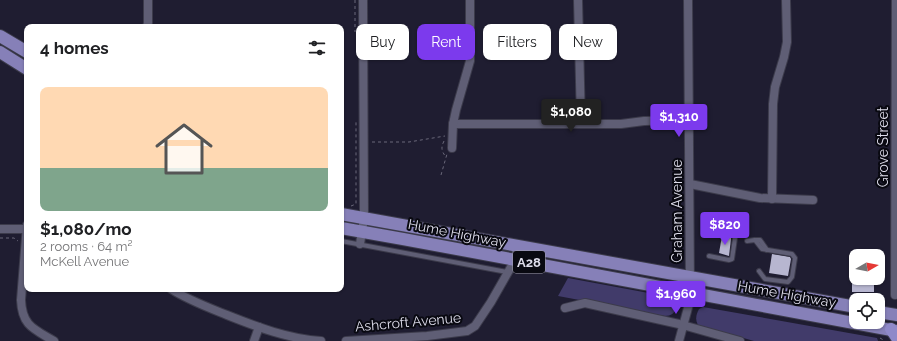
<!DOCTYPE html>
<meta charset="utf-8">
<style>
:root{--surface:#fff;--page:#f6f6f6;--text:#202124;--muted:#757577;--line:#e0e0e0;--accent:#7c3aed}
body{margin:0;font-family:Raleway,sans-serif;background:var(--page);color:var(--text);height:100vh;display:flex;flex-direction:column;font-size:15px;white-space:nowrap}
*{box-sizing:border-box;margin:0}
p{font-size:13px;color:var(--muted)}
.icon{flex:none;width:22px;height:22px;fill:none;stroke:currentColor;stroke-width:2;stroke-linecap:round;stroke-linejoin:round}
.map{position:relative;flex:1;overflow:hidden}
.drawer{position:absolute;left:24px;top:24px;width:320px;height:268px;display:flex;flex-direction:column;background:var(--surface);border-radius:8px;box-shadow:0 1px 3px #0004}
.drawer>*{flex:none}
.hud{position:absolute;left:356px;top:24px;width:380px;height:36px;display:flex;gap:8px}
.needle{width:26px;rotate:81deg}
.fabs{position:absolute;left:849px;top:249px;display:grid;gap:8px}
.fabs a{display:grid;place-items:center;width:36px;height:36px;border-radius:8px;background:var(--surface);box-shadow:0 1px 3px #0004;font-size:20px}
.price{position:absolute;translate:-50% -34px;padding:0 9px;border-radius:4px;background:var(--accent);color:#fff;font-size:13px;line-height:26px;filter:drop-shadow(0 1px 2px #0008)}
.price::after{content:'';position:absolute;left:50%;top:24px;width:12px;height:9px;margin-left:-6px;background:inherit;clip-path:polygon(0 0,100% 0,50% 100%)}
.price.on{background:#222;color:#fff}
ul{padding:0;list-style:none}
li{display:grid;align-content:center;gap:8px;height:212px;padding:0 16px}
li+li{border-top:1px solid var(--line)}
li span{display:grid;place-items:center;height:124px;border-radius:8px;color:#555}
li>.icon{margin-inline-start:auto}
span .icon{width:72px;height:72px;fill:#fffc;stroke-width:1}
li b{font-size:17px}
h2{display:flex;justify-content:space-between;align-items:center;height:48px;padding:0 16px;font-size:17px}
.pill{padding:0 14px;border-radius:8px;background:var(--surface);box-shadow:0 1px 3px #0004;font-size:14px;line-height:36px}
.pill.on{background:var(--accent);color:#fff}
.map>svg:first-child{display:block}
.green{fill:#413b6a}
.building{fill:#b7b6d0}
.lines{fill:none;stroke-linecap:round;stroke-linejoin:round}
.service-casing{stroke:#3c3b4b;stroke-width:6}
.minor-casing{stroke:#3c3b4b;stroke-width:10}
.trunk-casing{stroke:#3c3b4b;stroke-width:14}
.motorway-casing{stroke:#3c3b4b;stroke-width:14}
.path{stroke:#6a687a;stroke-width:1;stroke-dasharray:3 3;stroke-linecap:butt}
.service{stroke:#5f5e75;stroke-width:4}
.minor{stroke:#5f5e75;stroke-width:8}
.trunk{stroke:#8680b8;stroke-width:12}
.motorway{stroke:#8f89c9;stroke-width:12}
.labels{text-anchor:middle;stroke-width:4;stroke-linejoin:round;paint-order:stroke}
.shield{fill:#090911;stroke:#9f9eaa;stroke-width:1}
.shield-label{font-size:13px;font-weight:bold;fill:#dfdeec}
.street-label{font-size:14px;fill:#dfdeec;stroke:#090911}
</style>
<div class="map">
<svg width="897" height="341" viewBox="0 0 897 341">
<rect width="100%" height="100%" fill="#1f1d31"/>
<g class="green">
<path d="M568,278L670,297C680,303 677,316 665,316L558,296Z"/>
<path d="M703,307L877,338L878,341H754L698,325C695,319 696,315 699,309Z"/>
</g>
<g class="building">
<polygon points="722,236 731,237 731,239 729,256 719,253"/>
<polygon points="772,254 790,257 791,259 788,276 769,273"/>
<rect x="852" y="278" width="22" height="14"/>
</g>
<g class="lines">
<g class="service-casing">
<g id="service">
<polyline points="709,232 716,231 733,234 735,238 732,259 729,260 709,256"/>
<polyline points="755,240 760,240 767,250"/>
<polyline points="341,241 507,272"/>
<polyline points="747,241 755,240 762,249 792,254 795,258 792,277 788,282 765,279 759,271"/>
</g>
</g>
<g class="minor-casing">
<g id="minor">
<polyline points="578,0 581,123"/>
<polyline points="147,27 148,23 148,0"/>
<polyline points="453,124 621,124 644,121 689,120"/>
<polyline points="452,148 453,124 456,110 470,61 470,0"/>
<polyline points="690,184 760,198 813,200"/>
<polyline points="772,199 773,104 775,87 784,57 787,42 786,0"/>
<path d="M27,225L21,300C22,326 34,329 54,341"/>
<polyline points="0,229 27,229"/>
<polyline points="360,244 364,218 363,0"/>
<path d="M171,289C188,300 207,307 227,315C257,327 289,339 321,341"/>
<polyline points="895,295 896,0"/>
<polyline points="565,308 585,303 679,324 740,341"/>
<polyline points="254,341 259,327"/>
<polyline points="346,341 427,336 467,331 475,326 491,302 515,260 517,246"/>
<polyline points="679,341 689,304 690,292 688,0"/>
</g>
</g>
<g class="trunk-casing">
<g id="trunk">
<polyline points="0,36 27,52"/>
<polyline points="0,52 27,69"/>
<polyline points="341,214 856,307"/>
<polyline points="341,228 403,239 897,331"/>
<polyline points="878,312 897,315"/>
</g>
</g>
<g class="motorway-casing">
<polyline id="motorway" points="891,329 897,338"/>
</g>
<g class="path">
<polyline points="355,0 355,32"/>
<path d="M444,141C441,147 441,151 446,157"/>
<polyline points="372,142 409,142 445,136"/>
<polyline points="441,175 447,154"/>
<polyline points="351,206 356,204 356,122"/>
<polyline points="0,238 14,238 18,241"/>
<polyline points="880,338 885,341"/>
</g>
<use href="#service" class="service"/>
<use href="#minor" class="minor"/>
<use href="#trunk" class="trunk"/>
<use href="#motorway" class="motorway"/>
</g>
<g class="labels">
<rect class="shield" x="513" y="251" width="32" height="22" rx="3"/>
<g class="shield-label">
<text x="529" y="267">A28</text>
</g>
<g class="street-label">
<text transform="translate(883 147) rotate(-90)" y="5">Grove Street</text>
<text transform="translate(677 211) rotate(-90)" y="5">Graham Avenue</text>
<text transform="translate(457 233) rotate(11)" y="5">Hume Highway</text>
<text transform="translate(787 294) rotate(10)" y="5">Hume Highway</text>
<text transform="translate(408 322) rotate(-5)" y="5">Ashcroft Avenue</text>
</g>
</g>
</svg>
<div class="fabs">
<a><svg class="needle" viewBox="-14 -14 28 28"><path d="M0-13l5 13h-10z" fill="#e53935"/><path d="M0 13l5-13h-10z" fill="#757577"/></svg></a>
<a><svg class="icon" aria-label="locate" viewBox="0 0 24 24"><circle cx="12" cy="12" r="6"/><path d="M12 2v4M12 18v4M2 12h4M18 12h4"/></svg></a>
</div>
<b class="price on" style="left:571px;top:133px">$1,080</b>
<b class="price" style="left:679px;top:138px">$1,310</b>
<b class="price" style="left:725px;top:246px">$820</b>
<b class="price" style="left:676px;top:315px">$1,960</b>
<div class="hud">
<a class="pill">Buy</a>
<a class="pill on">Rent</a>
<a class="pill">Filters</a>
<a class="pill">New</a>
</div>
<section class="drawer">
<h2>4 homes<svg class="icon" aria-label="filters" viewBox="0 0 24 24"><path d="M4 7h16M4 17h16"/><circle cx="9" cy="7" r="2"/><circle cx="15" cy="17" r="2"/></svg></h2>
<ul>
<li><span style="background:linear-gradient(#ffd9b3 65%,#7fa58c 0)"><svg class="icon" aria-label="home" viewBox="0 0 24 24"><path d="M3 11l9-7 9 7M6 9v11h12V9"/></svg></span><div><b>$1,080/mo</b><p>2 rooms · 64 m²</p><p>McKell Avenue</p></div></li>
</ul>
</section>
</div>
